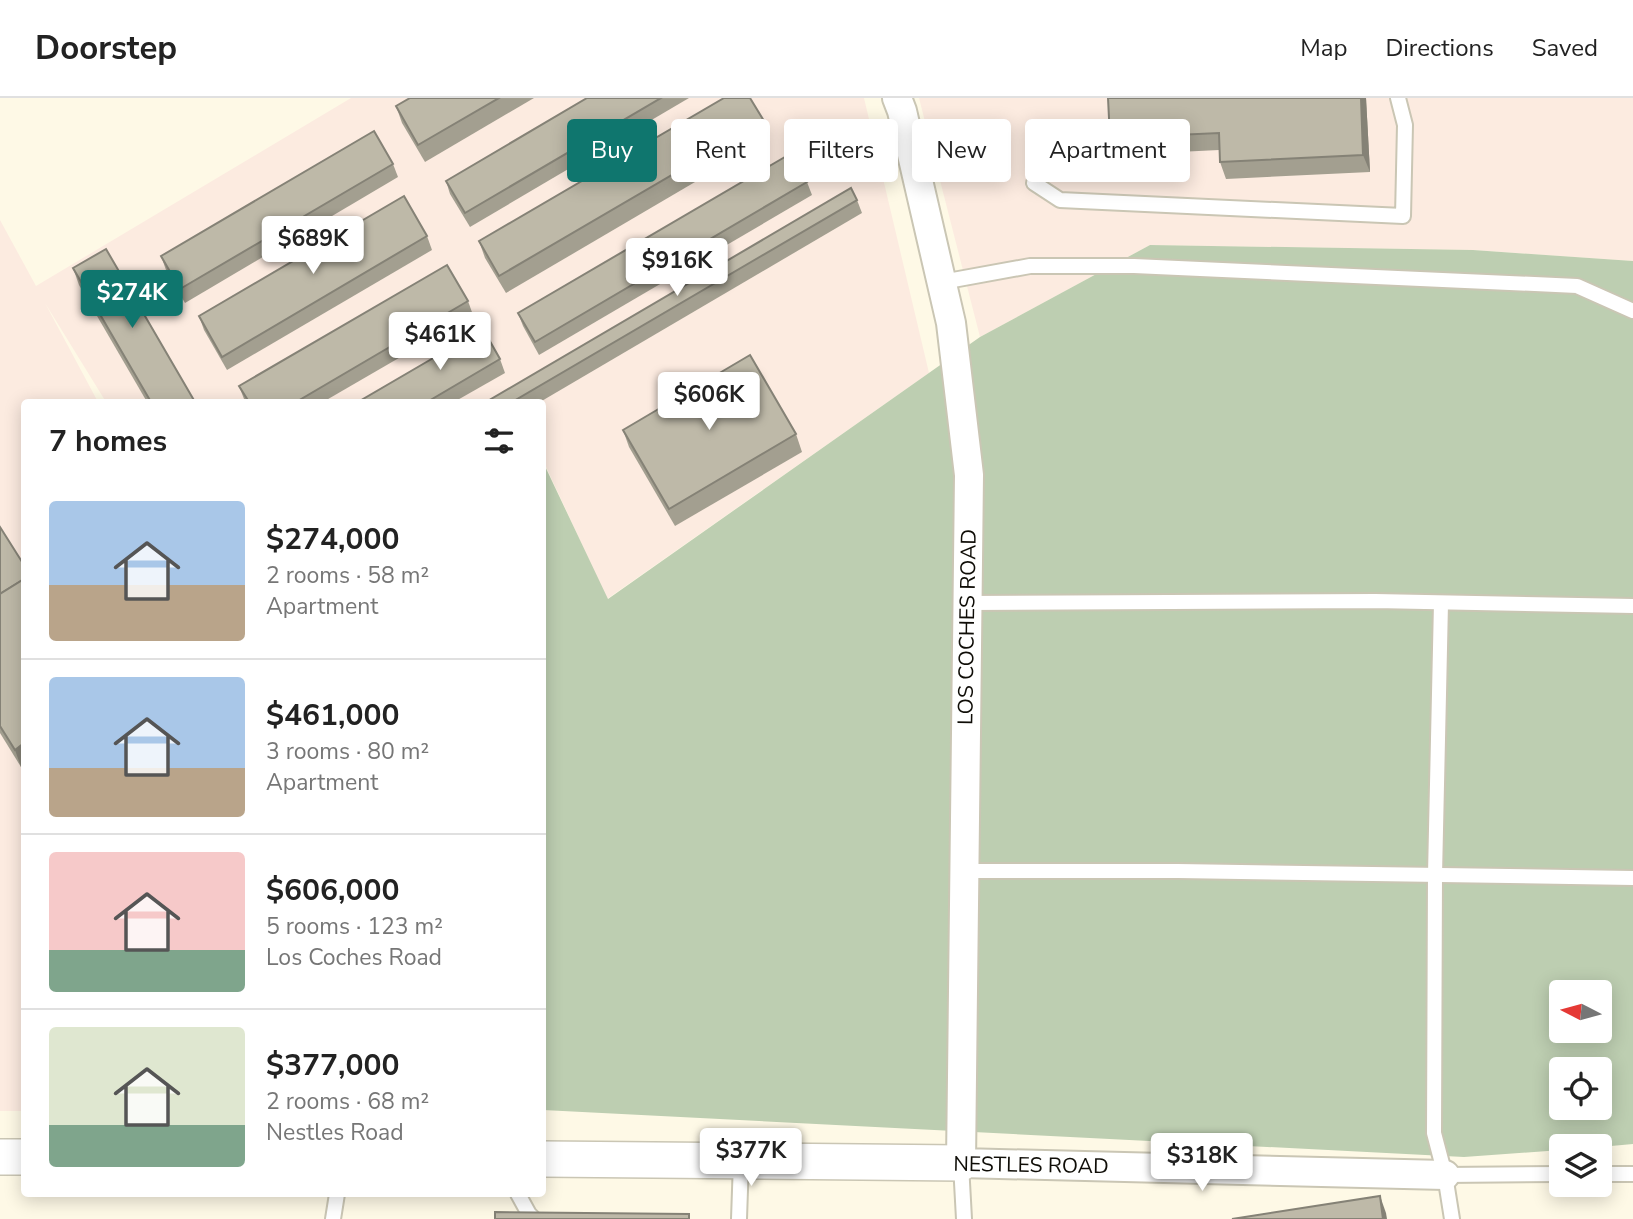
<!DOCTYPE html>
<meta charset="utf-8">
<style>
:root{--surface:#fff;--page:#f6f6f6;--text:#222;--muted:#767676;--line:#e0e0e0;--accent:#0f766e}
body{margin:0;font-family:"Nunito Sans",sans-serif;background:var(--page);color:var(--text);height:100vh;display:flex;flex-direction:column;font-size:26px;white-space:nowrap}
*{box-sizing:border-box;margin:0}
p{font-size:23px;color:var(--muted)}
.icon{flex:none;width:38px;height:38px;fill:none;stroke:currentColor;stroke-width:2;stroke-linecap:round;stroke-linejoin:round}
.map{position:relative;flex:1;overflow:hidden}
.panel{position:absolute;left:21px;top:301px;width:525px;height:798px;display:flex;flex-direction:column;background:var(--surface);border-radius:7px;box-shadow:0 4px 18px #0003}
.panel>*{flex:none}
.banner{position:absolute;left:567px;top:21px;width:665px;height:63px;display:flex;gap:14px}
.needle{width:46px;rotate:276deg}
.controls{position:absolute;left:1549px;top:882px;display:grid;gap:14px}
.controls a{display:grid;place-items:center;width:63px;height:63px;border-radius:7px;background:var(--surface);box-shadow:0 4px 18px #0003;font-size:35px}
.price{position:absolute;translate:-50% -60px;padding:0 16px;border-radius:7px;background:#fff;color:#222;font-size:23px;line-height:46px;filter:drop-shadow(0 2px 4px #0008)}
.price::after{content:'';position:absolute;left:50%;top:42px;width:21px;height:16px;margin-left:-10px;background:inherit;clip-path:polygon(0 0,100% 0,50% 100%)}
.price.current{background:var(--accent);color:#fff}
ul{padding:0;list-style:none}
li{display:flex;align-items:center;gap:21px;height:175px;padding:0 28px}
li+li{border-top:2px solid var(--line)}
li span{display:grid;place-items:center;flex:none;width:196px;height:140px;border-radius:7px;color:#555}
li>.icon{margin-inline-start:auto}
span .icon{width:84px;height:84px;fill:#fffc;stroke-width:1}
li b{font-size:30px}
h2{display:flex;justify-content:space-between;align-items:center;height:84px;padding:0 28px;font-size:30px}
.tag{padding:0 24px;border-radius:7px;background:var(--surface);box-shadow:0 4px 18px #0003;font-size:24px;line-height:63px}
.tag.current{background:var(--accent);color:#fff}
header{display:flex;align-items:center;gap:42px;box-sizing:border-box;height:98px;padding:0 35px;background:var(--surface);border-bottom:2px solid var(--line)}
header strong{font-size:33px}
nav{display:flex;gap:38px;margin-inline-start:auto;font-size:24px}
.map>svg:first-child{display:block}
.industrial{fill:#fcebe0}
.green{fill:#bdceb1;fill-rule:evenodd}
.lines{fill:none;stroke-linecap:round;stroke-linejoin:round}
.service-casing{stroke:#cac6b4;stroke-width:18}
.minor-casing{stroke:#cac6b4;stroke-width:32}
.tertiary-casing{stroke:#cac6b4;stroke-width:38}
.service{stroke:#fff;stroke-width:14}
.minor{stroke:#fff;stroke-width:28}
.tertiary{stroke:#fff;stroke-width:35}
.wall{fill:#a39f90}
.shaded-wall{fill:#858276}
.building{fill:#beb9a8;stroke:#858276;stroke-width:2}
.labels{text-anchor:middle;stroke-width:5;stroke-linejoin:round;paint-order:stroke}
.street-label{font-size:21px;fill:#0f0d07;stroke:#fff}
</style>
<header>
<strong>Doorstep</strong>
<nav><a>Map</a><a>Directions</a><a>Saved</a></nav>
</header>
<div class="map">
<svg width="1633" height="1121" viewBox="0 0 1633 1121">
<rect width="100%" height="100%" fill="#fef9e6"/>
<g class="industrial">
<polygon points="351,0 864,0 929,275 607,501 543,362 542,304 106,304 45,205 98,304 24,304 24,1013 0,1013 0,122 36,188"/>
<polygon points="919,0 1633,0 1633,163 1473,152 1150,147 980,239"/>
</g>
<path class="green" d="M1150,147L1473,152L1633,163V1046L1600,1049L1561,1048V1052L1464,1059L543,1012L542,362L608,501L980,239ZM1561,894H1600V933H1561ZM1561,971H1600V1010H1561Z"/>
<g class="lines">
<g class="service-casing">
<g id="service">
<polyline points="1034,85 1060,102 1403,118 1405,27 1398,0"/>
<polyline points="942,184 1030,168 1134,168 1577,188 1633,213"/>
<polyline points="968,505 1375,503 1633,508"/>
<polyline points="1441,505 1435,777 1434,1035 1445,1077 1452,1121"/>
<polyline points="964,773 1178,773 1633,780"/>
<polyline points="961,1066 964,1121"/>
<polyline points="1600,1076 1633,1076"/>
<polyline points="1445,1077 1561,1076"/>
<polyline points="518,1096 529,1116 534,1121"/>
<polyline points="333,1121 337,1096"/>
<polyline points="739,1121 741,1063"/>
</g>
</g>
<g class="minor-casing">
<polyline id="minor" points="897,0 902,13 951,225 969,377 961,1065 1445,1077"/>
</g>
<g class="tertiary-casing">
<g id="tertiary">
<polyline points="0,1059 24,1059"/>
<polyline points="542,1061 961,1065"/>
</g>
</g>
<use href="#service" class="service"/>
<use href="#minor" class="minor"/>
<use href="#tertiary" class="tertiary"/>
</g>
<g class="wall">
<polygon points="410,0 534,0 425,64 402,25 396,8"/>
<polygon points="587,0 689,0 470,129 450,96 446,83"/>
<polygon points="1108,0 1366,0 1370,74 1226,81 1220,64 1219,52 1116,57 1110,40"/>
<polygon points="764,23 770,40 506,195 485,160 479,143"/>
<polygon points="393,66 398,79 185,205 166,172 161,158"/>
<polygon points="807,84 812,97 539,257 523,228 518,215"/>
<polygon points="857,102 862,115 540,304 486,304"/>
<polygon points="427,138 432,152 227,272 204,232 199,218"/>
<polygon points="73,170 195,304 147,304 79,187"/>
<polygon points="468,203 473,217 323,304 246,304 244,301 239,288"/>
<polygon points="500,261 505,275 454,304 358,304"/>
<polygon points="623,332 796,336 802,354 675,428 629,349"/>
<polygon points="0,429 24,467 24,666 21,669 0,635"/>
</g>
<g class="shaded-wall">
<polygon points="1361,0 1366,0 1370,74 1363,57"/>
<polygon points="24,645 24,666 21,669 15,652"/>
<polygon points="1380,1098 1386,1115 1387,1121 1383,1121"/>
</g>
<g class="building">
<polygon points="410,0 499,0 418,47 396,8"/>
<polygon points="587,0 661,0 465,115 446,83"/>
<polygon points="724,0 750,0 764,23 499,178 479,143"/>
<polygon points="1108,0 1361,0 1363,57 1220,64 1219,35 1110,40"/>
<polygon points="374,33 393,66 180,191 161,158"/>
<polygon points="790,56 807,84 535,244 518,215"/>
<polygon points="851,90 857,102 512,304 486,304"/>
<polygon points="404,98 427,138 222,259 199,218"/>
<polygon points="106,151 195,304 151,304 73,170"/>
<polygon points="447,167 468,203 296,304 249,304 239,288"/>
<polygon points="483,231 500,261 427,304 358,304"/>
<polygon points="750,257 796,336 669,411 623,332"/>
<polygon points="0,429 24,467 24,481 0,496"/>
<polygon points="24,481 24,645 15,652 0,628 0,496"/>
<polygon points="1380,1098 1383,1121 1232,1121"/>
<polygon points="495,1114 689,1116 689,1121 495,1121"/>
</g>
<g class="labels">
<g class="street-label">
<text transform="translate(967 529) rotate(-89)" y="7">LOS COCHES ROAD</text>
<text transform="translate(1031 1067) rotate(1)" y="7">NESTLES ROAD</text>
</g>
</g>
</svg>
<div class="controls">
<a><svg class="needle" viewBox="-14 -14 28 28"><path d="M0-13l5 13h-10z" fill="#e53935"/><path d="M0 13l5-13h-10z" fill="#767676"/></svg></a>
<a><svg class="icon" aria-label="locate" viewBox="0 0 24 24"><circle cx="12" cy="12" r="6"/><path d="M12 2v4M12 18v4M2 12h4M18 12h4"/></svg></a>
<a><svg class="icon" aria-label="layers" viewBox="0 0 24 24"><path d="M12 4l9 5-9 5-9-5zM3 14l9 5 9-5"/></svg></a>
</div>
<b class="price" style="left:313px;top:178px">$689K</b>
<b class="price" style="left:677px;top:200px">$916K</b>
<b class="price current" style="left:132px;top:232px">$274K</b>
<b class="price" style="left:440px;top:274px">$461K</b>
<b class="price" style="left:709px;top:334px">$606K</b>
<b class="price" style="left:751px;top:1090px">$377K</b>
<b class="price" style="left:1202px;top:1095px">$318K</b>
<div class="banner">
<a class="tag current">Buy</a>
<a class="tag">Rent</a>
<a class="tag">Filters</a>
<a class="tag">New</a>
<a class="tag">Apartment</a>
</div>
<section class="panel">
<h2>7 homes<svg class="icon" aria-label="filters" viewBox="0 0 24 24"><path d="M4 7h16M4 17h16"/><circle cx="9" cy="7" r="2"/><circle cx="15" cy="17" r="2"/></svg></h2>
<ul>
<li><span style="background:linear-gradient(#a9c7e8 60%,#b9a48a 0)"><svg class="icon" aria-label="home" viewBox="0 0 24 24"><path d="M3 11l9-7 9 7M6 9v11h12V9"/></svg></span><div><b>$274,000</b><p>2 rooms · 58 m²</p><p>Apartment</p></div></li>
<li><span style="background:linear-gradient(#a9c7e8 65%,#b9a48a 0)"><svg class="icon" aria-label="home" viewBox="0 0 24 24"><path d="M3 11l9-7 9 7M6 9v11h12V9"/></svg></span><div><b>$461,000</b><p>3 rooms · 80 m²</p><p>Apartment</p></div></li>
<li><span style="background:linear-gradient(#f6c9c9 70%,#7fa58c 0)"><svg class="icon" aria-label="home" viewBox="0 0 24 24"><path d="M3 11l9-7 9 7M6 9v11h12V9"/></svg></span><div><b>$606,000</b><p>5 rooms · 123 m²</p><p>Los Coches Road</p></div></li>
<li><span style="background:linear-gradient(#dfe7d0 70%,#7fa58c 0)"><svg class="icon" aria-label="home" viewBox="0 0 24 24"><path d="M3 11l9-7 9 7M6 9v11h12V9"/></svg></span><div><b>$377,000</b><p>2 rooms · 68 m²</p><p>Nestles Road</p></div></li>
</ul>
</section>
</div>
